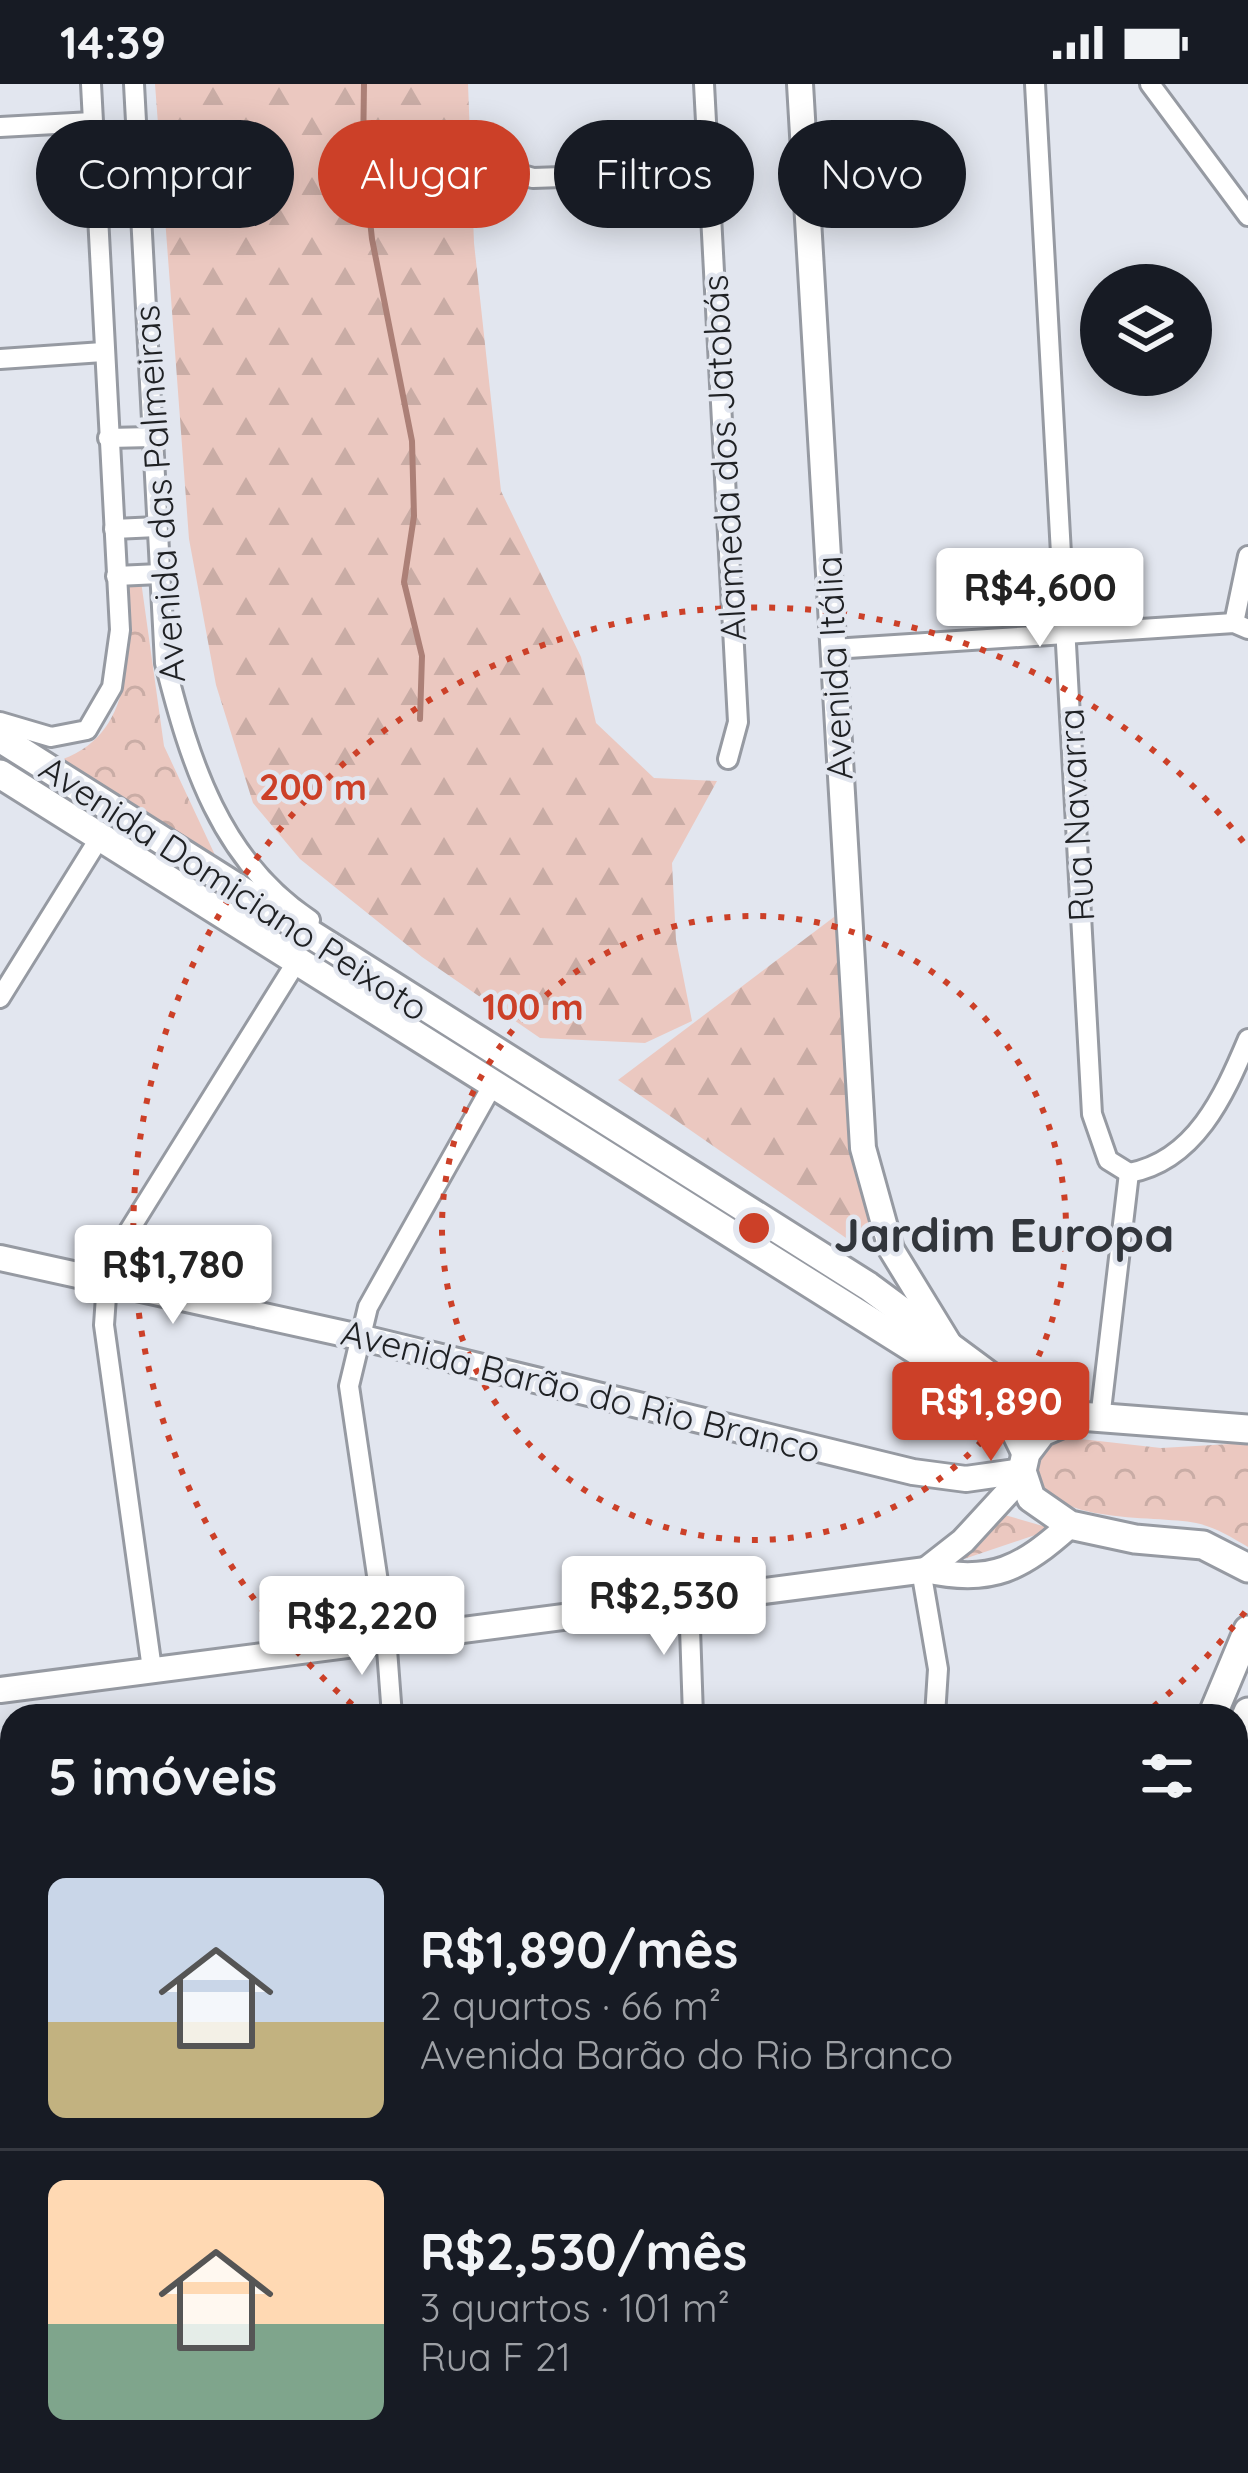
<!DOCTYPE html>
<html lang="pt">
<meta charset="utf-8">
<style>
:root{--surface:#171b24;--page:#20242c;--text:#f1f3f6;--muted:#9ea1a6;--line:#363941;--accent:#cc4028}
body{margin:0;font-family:Quicksand,sans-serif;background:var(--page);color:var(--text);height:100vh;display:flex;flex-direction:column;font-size:45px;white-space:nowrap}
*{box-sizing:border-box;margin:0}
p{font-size:39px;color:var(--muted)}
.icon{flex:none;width:66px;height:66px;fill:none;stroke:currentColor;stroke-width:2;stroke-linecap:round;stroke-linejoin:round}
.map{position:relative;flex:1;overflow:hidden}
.details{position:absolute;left:0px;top:1620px;width:1248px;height:771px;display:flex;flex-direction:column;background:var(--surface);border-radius:36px 36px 0 0;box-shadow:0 6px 30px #0003}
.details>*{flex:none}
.top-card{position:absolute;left:36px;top:36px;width:1176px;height:108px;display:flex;gap:24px}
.buttons{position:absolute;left:1080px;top:180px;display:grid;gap:24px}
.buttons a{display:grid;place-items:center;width:132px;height:132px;border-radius:50%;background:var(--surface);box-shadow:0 6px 30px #0003;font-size:60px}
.price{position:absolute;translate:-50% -102px;padding:0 27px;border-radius:12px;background:#fff;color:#222;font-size:39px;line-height:78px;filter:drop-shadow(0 3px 6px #0008)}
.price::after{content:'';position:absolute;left:50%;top:72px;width:36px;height:27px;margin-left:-18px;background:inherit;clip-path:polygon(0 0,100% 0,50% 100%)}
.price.active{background:var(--accent);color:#fff}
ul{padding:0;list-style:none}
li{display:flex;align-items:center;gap:36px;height:300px;padding:0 48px}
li+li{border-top:3px solid var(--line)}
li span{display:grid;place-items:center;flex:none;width:336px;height:240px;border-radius:18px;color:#555}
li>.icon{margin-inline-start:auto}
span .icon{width:144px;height:144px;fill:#fffc;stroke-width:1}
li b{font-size:51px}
h2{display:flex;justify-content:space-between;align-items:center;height:144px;padding:0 48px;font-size:51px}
.pill{padding:0 42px;border-radius:54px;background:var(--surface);box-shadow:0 6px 30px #0003;font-size:42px;line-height:108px}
.pill.active{background:var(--accent);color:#fff}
.status{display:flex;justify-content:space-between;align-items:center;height:84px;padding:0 60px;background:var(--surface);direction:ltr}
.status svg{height:33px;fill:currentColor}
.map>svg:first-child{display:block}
.forest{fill:url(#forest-firs)}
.park{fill:url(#park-crowns)}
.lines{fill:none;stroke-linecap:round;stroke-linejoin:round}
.stream{stroke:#ac8077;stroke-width:6}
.service-casing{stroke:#969aa2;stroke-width:15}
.minor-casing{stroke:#969aa2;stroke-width:24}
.tertiary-casing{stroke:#969aa2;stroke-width:30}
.secondary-casing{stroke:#969aa2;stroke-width:33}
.service{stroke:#fff;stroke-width:9}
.minor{stroke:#fff;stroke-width:18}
.tertiary{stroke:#fff;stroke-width:24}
.secondary{stroke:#fff;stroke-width:27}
.ring{fill:none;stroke:#cc4028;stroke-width:6;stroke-dasharray:6 12}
.labels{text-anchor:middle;stroke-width:9;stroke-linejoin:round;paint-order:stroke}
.street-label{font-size:36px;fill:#1f2124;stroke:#e2e6ef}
.district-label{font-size:48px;font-weight:bold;fill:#32363c;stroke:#e2e6ef}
.centre{fill:#cc4028;stroke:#e2e6ef;stroke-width:6}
.ring-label{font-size:36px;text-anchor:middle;font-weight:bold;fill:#cc4028;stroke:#e2e6ef;stroke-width:9;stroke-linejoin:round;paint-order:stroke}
</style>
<div class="status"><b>14:39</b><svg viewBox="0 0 49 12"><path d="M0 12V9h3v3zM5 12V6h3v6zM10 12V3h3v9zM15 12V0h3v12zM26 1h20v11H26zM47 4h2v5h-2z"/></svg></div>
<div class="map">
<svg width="1248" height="2389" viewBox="0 0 1248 2389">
<defs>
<pattern id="forest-firs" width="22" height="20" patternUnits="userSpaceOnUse" patternTransform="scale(3)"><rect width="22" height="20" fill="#ebc8c0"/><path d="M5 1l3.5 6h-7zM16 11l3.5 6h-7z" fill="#c9aca5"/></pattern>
<pattern id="park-crowns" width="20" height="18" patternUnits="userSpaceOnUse" patternTransform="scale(3)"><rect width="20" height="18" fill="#ebc8c0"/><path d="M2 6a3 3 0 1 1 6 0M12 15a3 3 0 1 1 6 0" fill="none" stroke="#c9aca5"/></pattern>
</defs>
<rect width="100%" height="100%" fill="#e2e6ef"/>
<g class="forest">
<polygon points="155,0 468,0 474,159 501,407 581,573 596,639 654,694 717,697 672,779 676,856 692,937 645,959 540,954 422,873 300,775 253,719 216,601 189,455"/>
<polygon points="838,830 872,1172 618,996"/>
</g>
<g class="park">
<path d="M141,497L164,662L222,786L47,680C136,659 128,574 129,500Z"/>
<path d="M1072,1354L1161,1364L1248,1359V1463C1231,1453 1215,1443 1196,1439C1155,1430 1031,1444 1035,1375L1052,1355Z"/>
<polygon points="1005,1431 1053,1445 958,1477"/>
<polygon points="0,1861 12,1861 12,2043 0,2040"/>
</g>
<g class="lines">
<polyline class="stream" points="364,0 363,72 372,155 412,357 414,432 404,498 422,572 420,635"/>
<g class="service-casing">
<polyline id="service" points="1236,2004 1236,2024"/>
</g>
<g class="minor-casing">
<g id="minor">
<path d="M134,0L165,579C190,678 220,776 310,836"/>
<polyline points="704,0 738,638 728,675"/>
<polyline points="1035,0 1092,1030 1108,1076 1129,1089"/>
<polyline points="1150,0 1248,132"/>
<polyline points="0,43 92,38"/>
<polyline points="509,87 533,94 709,88"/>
<polyline points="0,275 103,268"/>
<polyline points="108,354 152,353"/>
<polyline points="114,445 157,443"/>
<polyline points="116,492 160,490"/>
<polyline points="1234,539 1248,472"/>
<polyline points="833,565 1234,539 1248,545"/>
<polyline points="0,638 51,653 87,646 112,603 120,546 91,0"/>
<polyline points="0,914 100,753"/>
<path d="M1129,1089C1195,1077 1224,1012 1248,955"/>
<polyline points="1100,1335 1129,1089"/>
<polyline points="921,1486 938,1585 935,1632"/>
<polyline points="689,1515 693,1632"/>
<polyline points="152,1585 104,1241 107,1198 122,1158 297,877"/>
<polyline points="392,1632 386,1552 349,1302 368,1223 492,1002"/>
<polyline points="0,1836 12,1836"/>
<polyline points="1236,2273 1248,2245"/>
<polyline points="1236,2311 1248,2316"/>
<polyline points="337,2379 342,2379"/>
<polyline points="390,2379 403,2389"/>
<polyline points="78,2389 85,2379"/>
<polyline points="613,2389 618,2379"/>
<polyline points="1186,2389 1190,2379"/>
</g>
</g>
<g class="tertiary-casing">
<g id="tertiary">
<polyline points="800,0 863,1064 891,1165 948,1258"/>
<polyline points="0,1174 359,1253 913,1388 966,1395 1022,1387"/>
<polyline points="926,1486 963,1457 1022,1393"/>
<path d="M0,1606L926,1486C992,1501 1022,1484 1070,1441"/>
</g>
</g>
<g class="secondary-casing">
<g id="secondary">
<polyline points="0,654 868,1202 999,1299 1079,1332"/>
<polyline points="0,690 1002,1320 1026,1369"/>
<polyline points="1248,1345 1079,1332 1042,1348 1026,1369 1022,1387 1031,1414 1070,1441 1135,1455 1203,1461 1248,1484"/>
<polyline points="1212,1632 1248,1546"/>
<polyline points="1236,1656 1248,1628"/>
<polyline points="884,2389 889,2379"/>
<polyline points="923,2389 927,2379"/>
</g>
</g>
<use href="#service" class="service"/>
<use href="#minor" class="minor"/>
<use href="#tertiary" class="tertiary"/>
<use href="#secondary" class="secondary"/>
</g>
<g class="ring">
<circle cx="754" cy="1144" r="312"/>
<path d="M1245 1528A623 623 0 0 1 1142 1632M366 1632A623 623 0 1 1 1245 760"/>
</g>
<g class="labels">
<g class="street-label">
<text transform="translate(724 374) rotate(-93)" y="13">Alameda dos Jatobás</text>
<text transform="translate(159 410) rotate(-94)" y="13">Avenida das Palmeiras</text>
<text transform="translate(834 584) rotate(-93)" y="13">Avenida Itália</text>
<text transform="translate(1076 731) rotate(-93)" y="13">Rua Navarra</text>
<text transform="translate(234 804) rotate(33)" y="13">Avenida Domiciano Peixoto</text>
<text transform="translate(581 1307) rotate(14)" y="13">Avenida Barão do Rio Branco</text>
</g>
<g class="district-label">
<text x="1004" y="1168">Jardim Europa</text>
</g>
</g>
<circle cx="754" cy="1144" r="18" class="centre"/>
<g class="ring-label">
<text x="313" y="716">200 m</text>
<text x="533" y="936">100 m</text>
</g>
</svg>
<div class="buttons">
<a><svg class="icon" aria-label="layers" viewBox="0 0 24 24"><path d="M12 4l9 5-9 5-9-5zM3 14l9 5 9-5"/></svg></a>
</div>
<b class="price" style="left:1040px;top:566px">R$4,600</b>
<b class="price" style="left:173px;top:1243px">R$1,780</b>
<b class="price active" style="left:991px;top:1380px">R$1,890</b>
<b class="price" style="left:664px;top:1574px">R$2,530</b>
<b class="price" style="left:362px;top:1594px">R$2,220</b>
<div class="top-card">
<a class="pill">Comprar</a>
<a class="pill active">Alugar</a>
<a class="pill">Filtros</a>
<a class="pill">Novo</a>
</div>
<section class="details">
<h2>5 imóveis<svg class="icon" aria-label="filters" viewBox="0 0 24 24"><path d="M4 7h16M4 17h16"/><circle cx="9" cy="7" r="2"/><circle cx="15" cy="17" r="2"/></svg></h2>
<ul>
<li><span style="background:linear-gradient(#c9d6e8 60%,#c2b280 0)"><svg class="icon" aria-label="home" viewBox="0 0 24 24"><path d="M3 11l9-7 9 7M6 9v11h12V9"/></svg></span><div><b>R$1,890/mês</b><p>2 quartos · 66 m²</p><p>Avenida Barão do Rio Branco</p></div></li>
<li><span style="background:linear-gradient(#ffd9b3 60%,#7fa58c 0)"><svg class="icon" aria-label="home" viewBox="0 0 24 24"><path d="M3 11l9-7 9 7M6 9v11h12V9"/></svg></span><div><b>R$2,530/mês</b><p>3 quartos · 101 m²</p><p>Rua F 21</p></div></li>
</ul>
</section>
</div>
